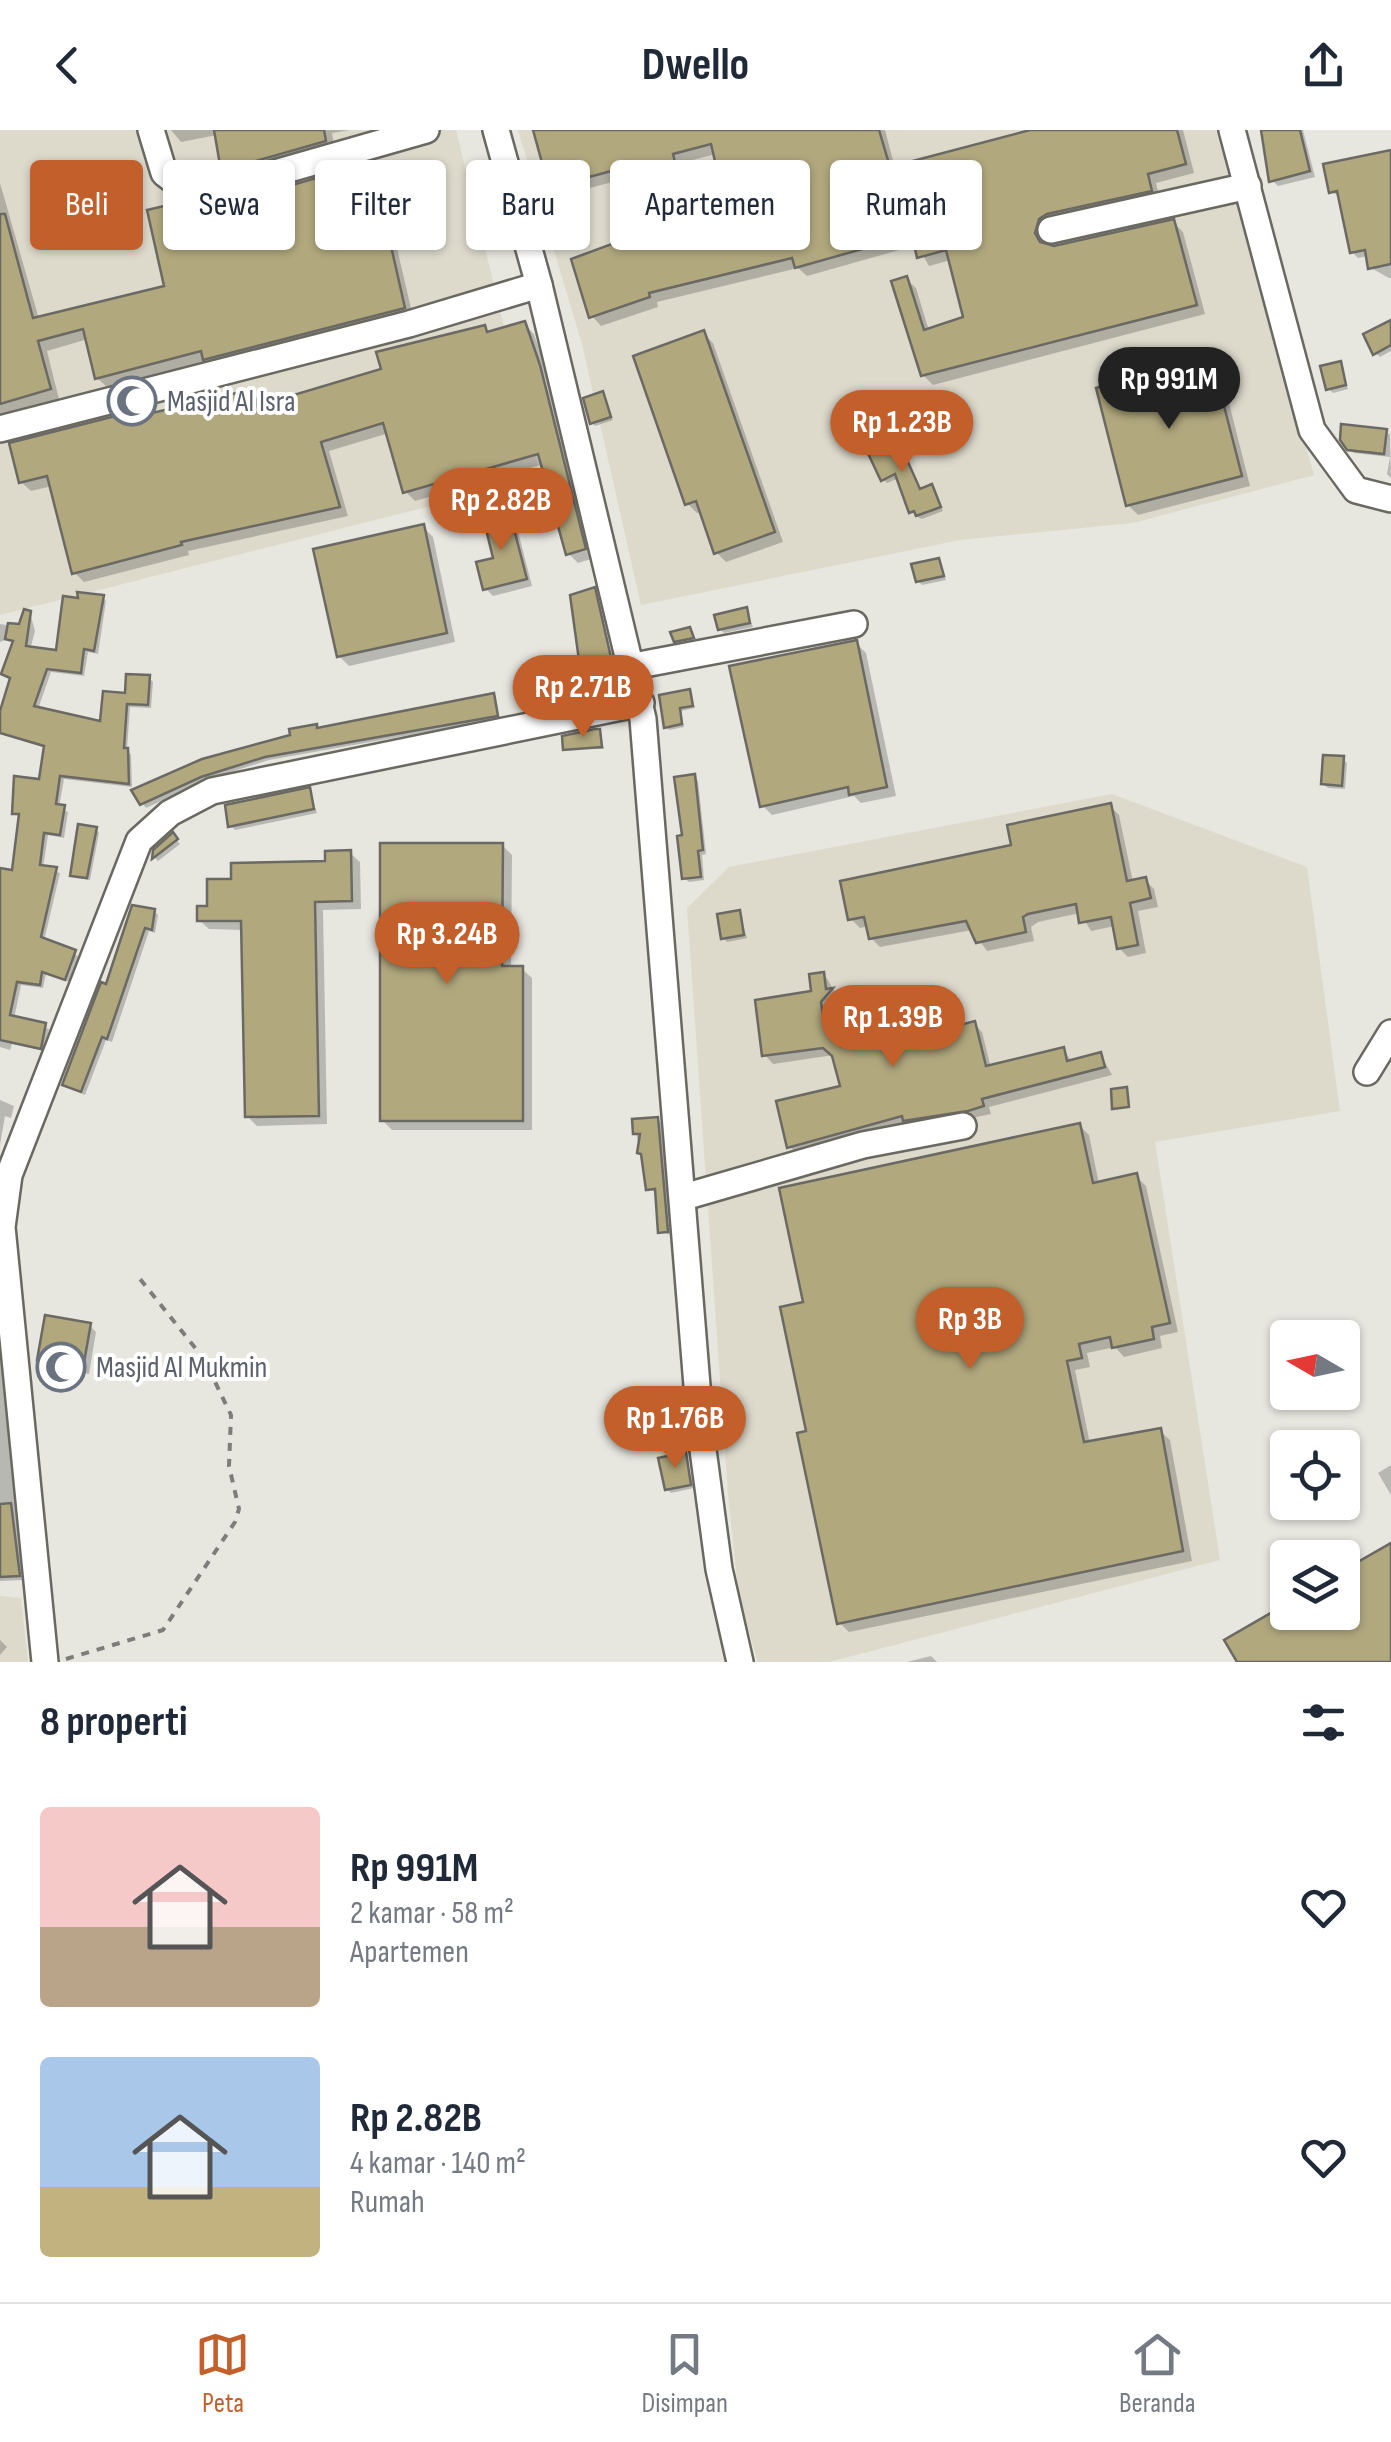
<!DOCTYPE html>
<html lang="id">
<meta charset="utf-8">
<style>
:root{--surface:#fff;--page:#f2f2f3;--text:#1f2937;--muted:#747a83;--line:#e0e1e3;--accent:#c35f2b}
body{margin:0;font-family:"Sofia Sans Condensed",sans-serif;background:var(--page);color:var(--text);height:100vh;display:flex;flex-direction:column;font-size:38px;white-space:nowrap}
*{box-sizing:border-box;margin:0}
p{font-size:32px;color:var(--muted)}
.icon{flex:none;width:55px;height:55px;fill:none;stroke:currentColor;stroke-width:2;stroke-linecap:round;stroke-linejoin:round}
.map{position:relative;height:1532px;overflow:hidden}
.details{display:flex;flex-direction:column;background:var(--surface);flex:1}
.details>*{flex:none}
.hud{position:absolute;left:30px;top:30px;width:1332px;height:90px;display:flex;gap:20px}
.needle{width:65px;rotate:279deg}
.buttons{position:absolute;left:1270px;top:1190px;display:grid;gap:20px}
.buttons a{display:grid;place-items:center;width:90px;height:90px;border-radius:10px;background:var(--surface);box-shadow:0 2px 8px #0004;font-size:50px}
.price{position:absolute;translate:-50% -85px;padding:0 22px;border-radius:35px;background:var(--accent);color:#fff;font-size:32px;line-height:65px;filter:drop-shadow(0 2px 5px #0008)}
.price::after{content:'';position:absolute;left:50%;top:60px;width:30px;height:22px;margin-left:-15px;background:inherit;clip-path:polygon(0 0,100% 0,50% 100%)}
.price.current{background:#222;color:#fff}
ul{padding:0;list-style:none}
li{display:flex;align-items:center;gap:30px;height:250px;padding:0 40px}
li span{display:grid;place-items:center;flex:none;width:280px;height:200px;border-radius:10px;color:#555}
li>.icon{margin-inline-start:auto}
span .icon{width:120px;height:120px;fill:#fffc;stroke-width:1}
li b{font-size:42px}
h2{display:flex;justify-content:space-between;align-items:center;height:120px;padding:0 40px;font-size:42px}
.tag{padding:0 35px;border-radius:10px;background:var(--surface);box-shadow:0 2px 8px #0004;font-size:35px;line-height:90px}
.tag.current{background:var(--accent);color:#fff}
header{display:flex;justify-content:space-between;align-items:center;height:130px;padding:0 40px;background:var(--surface);font-size:45px;font-weight:700}
.dock{display:flex;justify-content:space-around;align-items:center;height:140px;border-top:2px solid var(--line);background:var(--surface);font-size:28px;color:var(--muted)}
.dock a{display:grid;justify-items:center;gap:5px}
.dock .current{color:var(--accent)}
.map>svg:first-child{display:block}
.built{fill:#dddacc}
.shadow{fill:#0003;fill-rule:evenodd}
.building{fill:#b1a87e;stroke:#6b6963;stroke-width:2.5;fill-rule:evenodd}
.lines{fill:none;stroke-linecap:round;stroke-linejoin:round}
.minor-casing{stroke:#696861;stroke-width:30}
.path{stroke:#7e7d79;stroke-width:4;stroke-dasharray:8 8;stroke-linecap:butt}
.minor{stroke:#fff;stroke-width:25}
.labels{text-anchor:middle;stroke-width:8;stroke-linejoin:round;paint-order:stroke}
.worship-label{font-size:30px;fill:#5b616d;stroke:#fff;text-anchor:start}
</style>
<header><svg class="icon" aria-label="back" viewBox="0 0 24 24"><path d="M15 5l-7 7 7 7"/></svg>Dwello<svg class="icon" aria-label="share" viewBox="0 0 24 24"><path d="M12 15V3M7 8l5-5 5 5M5 13v7h14v-7"/></svg></header>
<div class="map">
<svg width="1391" height="1532" viewBox="0 0 1391 1532">
<rect width="100%" height="100%" fill="#e7e6df"/>
<g class="built">
<polygon points="0,0 456,0 541,348 0,485"/>
<polygon points="518,0 1216,0 1314,345 1133,393 960,410 641,475 582,214"/>
<polygon points="1112,664 1307,737 1340,981 1155,1012 1220,1430 829,1532 758,1532 739,1467 728,1364 687,778 729,737"/>
<polygon points="0,1466 21,1468 28,1532 0,1532"/>
</g>
<g class="shadow">
<polygon points="350,0 332,3 335,21 233,50 224,40 217,5 181,12 171,0"/>
<path d="M536,0H885L895,38L1040,0H1183L1194,43L1156,53L1160,70L1048,98L1043,115L1053,119L1173,92L1183,102L1205,184L933,255L923,245L906,149L916,158L929,201L966,189L951,130L929,136L917,115L807,146L798,138L657,172L658,177L601,196L592,186L659,84L649,42L579,61L585,83L567,88L557,78ZM716,24L726,68L691,76L681,33Z"/>
<polygon points="1261,0 1303,0 1315,47 1278,56 1272,50"/>
<polygon points="1391,23 1391,148 1389,148 1371,138 1368,126 1358,128 1352,122 1341,67 1331,62"/>
<polygon points="371,35 380,45 413,187 215,239 208,231 107,257 97,248 88,209 47,221 59,269 0,286 0,53 39,189 167,158 198,84"/>
<polygon points="1391,193 1391,221 1380,227 1376,223"/>
<polygon points="524,194 534,204 549,246 594,428 578,433 568,423 544,334 415,371 406,362 389,303 329,321 348,386 188,421 189,425 84,452 74,442 52,356 31,361 21,352 146,281 151,286 252,261 263,277 384,241 484,198 490,204"/>
<polygon points="703,203 713,213 783,412 726,432 716,422 702,382 697,383 688,374"/>
<polygon points="1212,231 1221,241 1250,356 1138,385 1128,375"/>
<polygon points="1340,234 1348,259 1333,263 1329,259"/>
<polygon points="602,264 613,290 595,296 592,293"/>
<polygon points="1386,301 1390,305 1391,348 1387,344 1390,327 1354,323 1349,318"/>
<polygon points="894,306 922,361 932,357 943,381 922,389 915,386 899,348 887,353 883,349"/>
<polygon points="508,383 515,390 532,456 493,466 486,459"/>
<polygon points="423,397 433,407 455,512 349,536 339,526"/>
<polygon points="939,430 946,450 922,455 918,451"/>
<polygon points="594,460 618,549 588,555 584,550"/>
<polygon points="102,467 106,471 98,524 88,522 84,546 51,542 38,579 102,594 149,548 153,552 151,578 130,577 127,620 131,625 132,657 64,649 59,677 68,682 64,708 48,705 43,738 60,743 44,811 78,826 69,852 46,844 43,858 21,855 14,889 49,899 44,921 12,914 10,920 0,917 0,740 14,743 19,687 15,683 41,652 46,618 0,604 0,583 13,549 4,544 17,506 0,512 0,494 20,497 30,483 35,501 30,520 58,523"/>
<polygon points="746,480 753,497 724,503 720,499"/>
<polygon points="856,513 866,523 896,666 861,673 854,666 772,685 762,675"/>
<polygon points="580,558 584,571 559,577 556,573"/>
<polygon points="689,562 695,578 681,581 684,597 669,600 666,596"/>
<polygon points="493,565 500,589 269,630 205,650 146,678 134,661 316,597 319,600"/>
<polygon points="600,601 604,619 565,619"/>
<polygon points="1343,629 1347,633 1345,659 1328,658 1323,654"/>
<polygon points="694,647 698,651 706,724 702,725 704,750 689,752 684,748 685,707"/>
<polygon points="309,660 317,683 235,700 231,696"/>
<polygon points="1110,676 1119,685 1133,752 1145,750 1154,759 1158,777 1138,781 1146,823 1128,827 1119,818 1115,796 1091,801 1080,783 1038,792 1031,797 1034,811 987,821 972,800 880,817 871,808 869,796 860,798 851,789"/>
<polygon points="96,699 99,703 90,750 76,748 72,745"/>
<polygon points="173,706 180,714 158,731 154,727"/>
<polygon points="502,715 512,725 511,839 522,839 532,848 532,1000 392,1000 382,990"/>
<polygon points="350,723 360,732 361,779 323,780 327,994 257,996 247,986 244,800 209,799 199,790 234,752 327,733"/>
<polygon points="154,781 158,785 155,803 149,801 112,912 106,910 85,965 69,958 64,954 108,857"/>
<polygon points="739,783 747,808 727,812 723,807"/>
<polygon points="824,844 839,868 829,881 830,896 837,896 845,904 847,917 899,904 906,911 974,894 982,902 991,938 1063,919 1072,932 1101,925 1112,945 989,977 991,984 798,1025 790,1017 843,957 834,925 773,934 765,925"/>
<polygon points="0,970 14,976 11,988 5,986 0,1015"/>
<polygon points="657,989 661,993 671,1105 661,1102 658,1062 648,1059 636,1003"/>
<polygon points="1079,995 1089,1005 1099,1054 1136,1046 1146,1056 1178,1202 1160,1206 1162,1218 1124,1227 1115,1217 1087,1223 1090,1237 1075,1240 1090,1314 1160,1301 1170,1310 1192,1431 849,1502 839,1492 809,1303 806,1174"/>
<polygon points="89,1195 96,1202 89,1244 47,1236 40,1229"/>
<polygon points="0,1212 23,1450 0,1451"/>
<polygon points="685,1324 694,1358 671,1363 667,1359"/>
<polygon points="1391,1335 1391,1365 1378,1343"/>
<polygon points="0,1510 7,1517 0,1525"/>
<polygon points="931,1526 937,1532 907,1532"/>
</g>
<g class="building">
<polygon points="214,0 324,0 326,11 221,41"/>
<path d="M533,0H879L890,37L1030,0H1177L1186,34L1148,44L1152,61L1047,84L1039,89L1035,103L1040,112L1054,116L1174,89L1197,175L921,246L891,151L907,146L924,200L963,187L946,120L917,128L912,105L795,138L792,128L649,163L650,167L589,188L571,129L642,103L638,86L656,82L644,32L571,52L577,74L555,80ZM711,14L723,66L685,75L673,24Z"/>
<polygon points="1261,0 1300,0 1310,41 1269,52"/>
<polygon points="1391,20 1391,134 1368,139 1365,120 1350,123 1337,61 1329,63 1323,34"/>
<polygon points="372,32 405,178 203,230 201,221 95,249 83,199 38,211 51,259 0,274 0,84 5,84 33,188 164,156 147,80 177,73 198,82"/>
<polygon points="1391,190 1391,215 1373,225 1363,204"/>
<polygon points="525,191 540,235 586,419 566,425 538,324 403,363 383,293 321,312 340,377 181,412 182,415 72,444 47,346 19,353 9,313 147,278 148,284 253,259 257,276 381,239 376,222 485,195 487,202"/>
<polygon points="704,200 775,402 714,424 696,371 685,375 633,226"/>
<polygon points="1212,229 1242,346 1126,376 1096,258"/>
<polygon points="1341,231 1346,255 1326,260 1320,236"/>
<polygon points="603,261 611,287 590,294 583,268"/>
<polygon points="1341,294 1387,299 1384,324 1347,320 1340,310"/>
<polygon points="895,303 920,359 932,354 941,377 916,386 914,381 909,383 895,344 881,351 865,317"/>
<polygon points="509,380 527,449 483,460 476,432 493,428 483,387"/>
<polygon points="424,394 447,503 337,527 313,419"/>
<polygon points="939,428 944,446 916,452 911,434"/>
<polygon points="595,457 615,545 582,552 570,465"/>
<polygon points="77,462 104,465 94,521 84,519 81,543 47,539 34,576 100,591 103,561 125,563 126,544 150,545 148,575 127,574 124,618 128,618 129,654 60,646 56,674 65,675 60,705 44,703 40,735 57,737 41,807 76,820 65,850 42,842 40,855 17,852 10,885 46,893 41,919 0,910 0,738 12,740 19,684 12,684 14,646 39,649 44,616 0,603 0,581 10,548 1,544 13,511 5,509 8,493 19,494 24,479 31,481 26,516 56,520 63,466 78,468"/>
<polygon points="747,477 750,493 718,500 714,485"/>
<polygon points="690,497 694,508 674,512 670,502"/>
<polygon points="857,510 887,657 849,665 848,657 760,677 729,536"/>
<polygon points="581,555 582,569 554,574 552,559"/>
<polygon points="690,559 693,576 680,578 682,594 664,598 659,565"/>
<polygon points="494,563 498,586 265,627 201,647 140,675 131,660 202,629 290,605 289,599 317,594 317,598"/>
<polygon points="595,599 600,599 602,617 563,620 562,606"/>
<polygon points="1323,625 1344,626 1342,656 1321,654"/>
<polygon points="695,644 703,720 698,721 701,747 682,749 677,706 682,705 674,647"/>
<polygon points="310,657 314,679 228,697 225,675"/>
<polygon points="1111,673 1127,751 1146,747 1151,768 1130,773 1138,815 1117,819 1111,787 1079,793 1076,774 1028,784 1023,787 1026,802 976,813 966,791 869,809 864,787 848,790 840,751 1011,715 1007,695"/>
<polygon points="78,694 97,697 87,748 70,746"/>
<polygon points="173,702 178,709 152,729 153,720"/>
<polygon points="380,713 503,713 502,836 523,836 523,991 380,991"/>
<polygon points="351,720 352,771 315,772 319,986 245,987 241,791 197,791 197,776 207,776 207,749 231,749 231,733 325,731 325,721"/>
<polygon points="132,775 155,779 152,800 145,798 107,909 102,907 81,962 62,955 101,852 106,854"/>
<polygon points="740,780 744,805 721,809 717,784"/>
<polygon points="824,842 826,859 833,858 821,872 824,895 838,893 841,916 900,901 902,910 975,891 986,936 1064,917 1067,931 1101,922 1105,937 982,969 984,976 968,981 903,991 902,986 787,1018 776,971 840,956 832,926 823,918 762,926 755,870 811,861 809,844"/>
<polygon points="1127,957 1129,977 1112,979 1111,959"/>
<polygon points="658,987 668,1102 658,1103 655,1059 646,1060 641,1024 637,1023 640,1004 633,1004 632,989"/>
<polygon points="1080,993 1093,1053 1137,1043 1170,1193 1152,1197 1154,1209 1112,1218 1110,1207 1079,1214 1082,1228 1067,1231 1084,1312 1161,1298 1183,1421 837,1494 797,1303 806,1301 780,1177 803,1172 779,1058"/>
<polygon points="45,1185 91,1193 83,1238 37,1230"/>
<polygon points="686,1322 691,1355 665,1360 658,1328"/>
<polygon points="11,1373 20,1446 0,1447 0,1374"/>
<polygon points="1391,1413 1391,1532 1237,1532 1224,1510 1288,1473 1288,1482 1342,1482 1342,1441"/>
</g>
<g class="lines">
<g class="minor-casing">
<g id="minor">
<polyline points="151,0 164,43 194,66 426,0"/>
<polyline points="496,0 539,155 643,589 701,1305 719,1439 740,1532"/>
<polyline points="1232,0 1312,300 1356,360 1391,369"/>
<polyline points="1051,100 1248,56"/>
<polyline points="0,299 409,194 539,155"/>
<polyline points="634,536 854,494"/>
<polyline points="1367,942 1391,903"/>
<polyline points="684,1067 863,1015 963,996"/>
<polyline points="45,1532 2,1097 9,1045 139,711 170,683 212,661 641,573"/>
</g>
</g>
<polyline class="path" points="66,1529 163,1500 235,1392 239,1379 229,1336 231,1285 204,1229 140,1149"/>
<use href="#minor" class="minor"/>
</g>
<defs>
<g id="mosque-ring" transform="scale(2.5)"><circle r="9.5" fill="#fff" stroke="#6b7280" stroke-width="1.5"/><path d="M3.5-4.9A6 6 0 1 0 3.5 4.9A5 5 0 1 1 3.5-4.9Z" fill="#6b7280"/></g>
</defs>
<g fill-rule="evenodd">
<use href="#mosque-ring" x="132" y="271"/>
<use href="#mosque-ring" x="61" y="1237"/>
</g>
<g class="labels">
<g class="worship-label">
<text x="167" y="281">Masjid Al Isra</text>
<text x="96" y="1247">Masjid Al Mukmin</text>
</g>
</g>
</svg>
<div class="buttons">
<a><svg class="needle" viewBox="-14 -14 28 28"><path d="M0-13l5 13h-10z" fill="#e53935"/><path d="M0 13l5-13h-10z" fill="#747a83"/></svg></a>
<a><svg class="icon" aria-label="locate" viewBox="0 0 24 24"><circle cx="12" cy="12" r="6"/><path d="M12 2v4M12 18v4M2 12h4M18 12h4"/></svg></a>
<a><svg class="icon" aria-label="layers" viewBox="0 0 24 24"><path d="M12 4l9 5-9 5-9-5zM3 14l9 5 9-5"/></svg></a>
</div>
<b class="price current" style="left:1169px;top:302px">Rp 991M</b>
<b class="price" style="left:902px;top:345px">Rp 1.23B</b>
<b class="price" style="left:501px;top:423px">Rp 2.82B</b>
<b class="price" style="left:583px;top:610px">Rp 2.71B</b>
<b class="price" style="left:447px;top:857px">Rp 3.24B</b>
<b class="price" style="left:893px;top:940px">Rp 1.39B</b>
<b class="price" style="left:970px;top:1242px">Rp 3B</b>
<b class="price" style="left:675px;top:1341px">Rp 1.76B</b>
<div class="hud">
<a class="tag current">Beli</a>
<a class="tag">Sewa</a>
<a class="tag">Filter</a>
<a class="tag">Baru</a>
<a class="tag">Apartemen</a>
<a class="tag">Rumah</a>
</div>
</div>
<section class="details">
<h2>8 properti<svg class="icon" aria-label="filters" viewBox="0 0 24 24"><path d="M4 7h16M4 17h16"/><circle cx="9" cy="7" r="2"/><circle cx="15" cy="17" r="2"/></svg></h2>
<ul>
<li><span style="background:linear-gradient(#f6c9c9 60%,#b9a48a 0)"><svg class="icon" aria-label="home" viewBox="0 0 24 24"><path d="M3 11l9-7 9 7M6 9v11h12V9"/></svg></span><div><b>Rp 991M</b><p>2 kamar · 58 m²</p><p>Apartemen</p></div><svg class="icon" aria-label="heart" viewBox="0 0 24 24"><path d="M12 20l-8-8c-3-5 5-10 8-4 3-6 11-1 8 4z"/></svg></li>
<li><span style="background:linear-gradient(#a9c7e8 65%,#c2b280 0)"><svg class="icon" aria-label="home" viewBox="0 0 24 24"><path d="M3 11l9-7 9 7M6 9v11h12V9"/></svg></span><div><b>Rp 2.82B</b><p>4 kamar · 140 m²</p><p>Rumah</p></div><svg class="icon" aria-label="heart" viewBox="0 0 24 24"><path d="M12 20l-8-8c-3-5 5-10 8-4 3-6 11-1 8 4z"/></svg></li>
</ul>
</section>
<nav class="dock">
<a class="current"><svg class="icon" aria-label="map" viewBox="0 0 24 24"><path d="M3 6l6-2 6 2 6-2v14l-6 2-6-2-6 2zM9 4v14M15 6v14"/></svg>Peta</a>
<a><svg class="icon" aria-label="saved" viewBox="0 0 24 24"><path d="M7 4h10v16l-5-4-5 4z"/></svg>Disimpan</a>
<a><svg class="icon" aria-label="home" viewBox="0 0 24 24"><path d="M3 11l9-7 9 7M6 9v11h12V9"/></svg>Beranda</a>
</nav>
